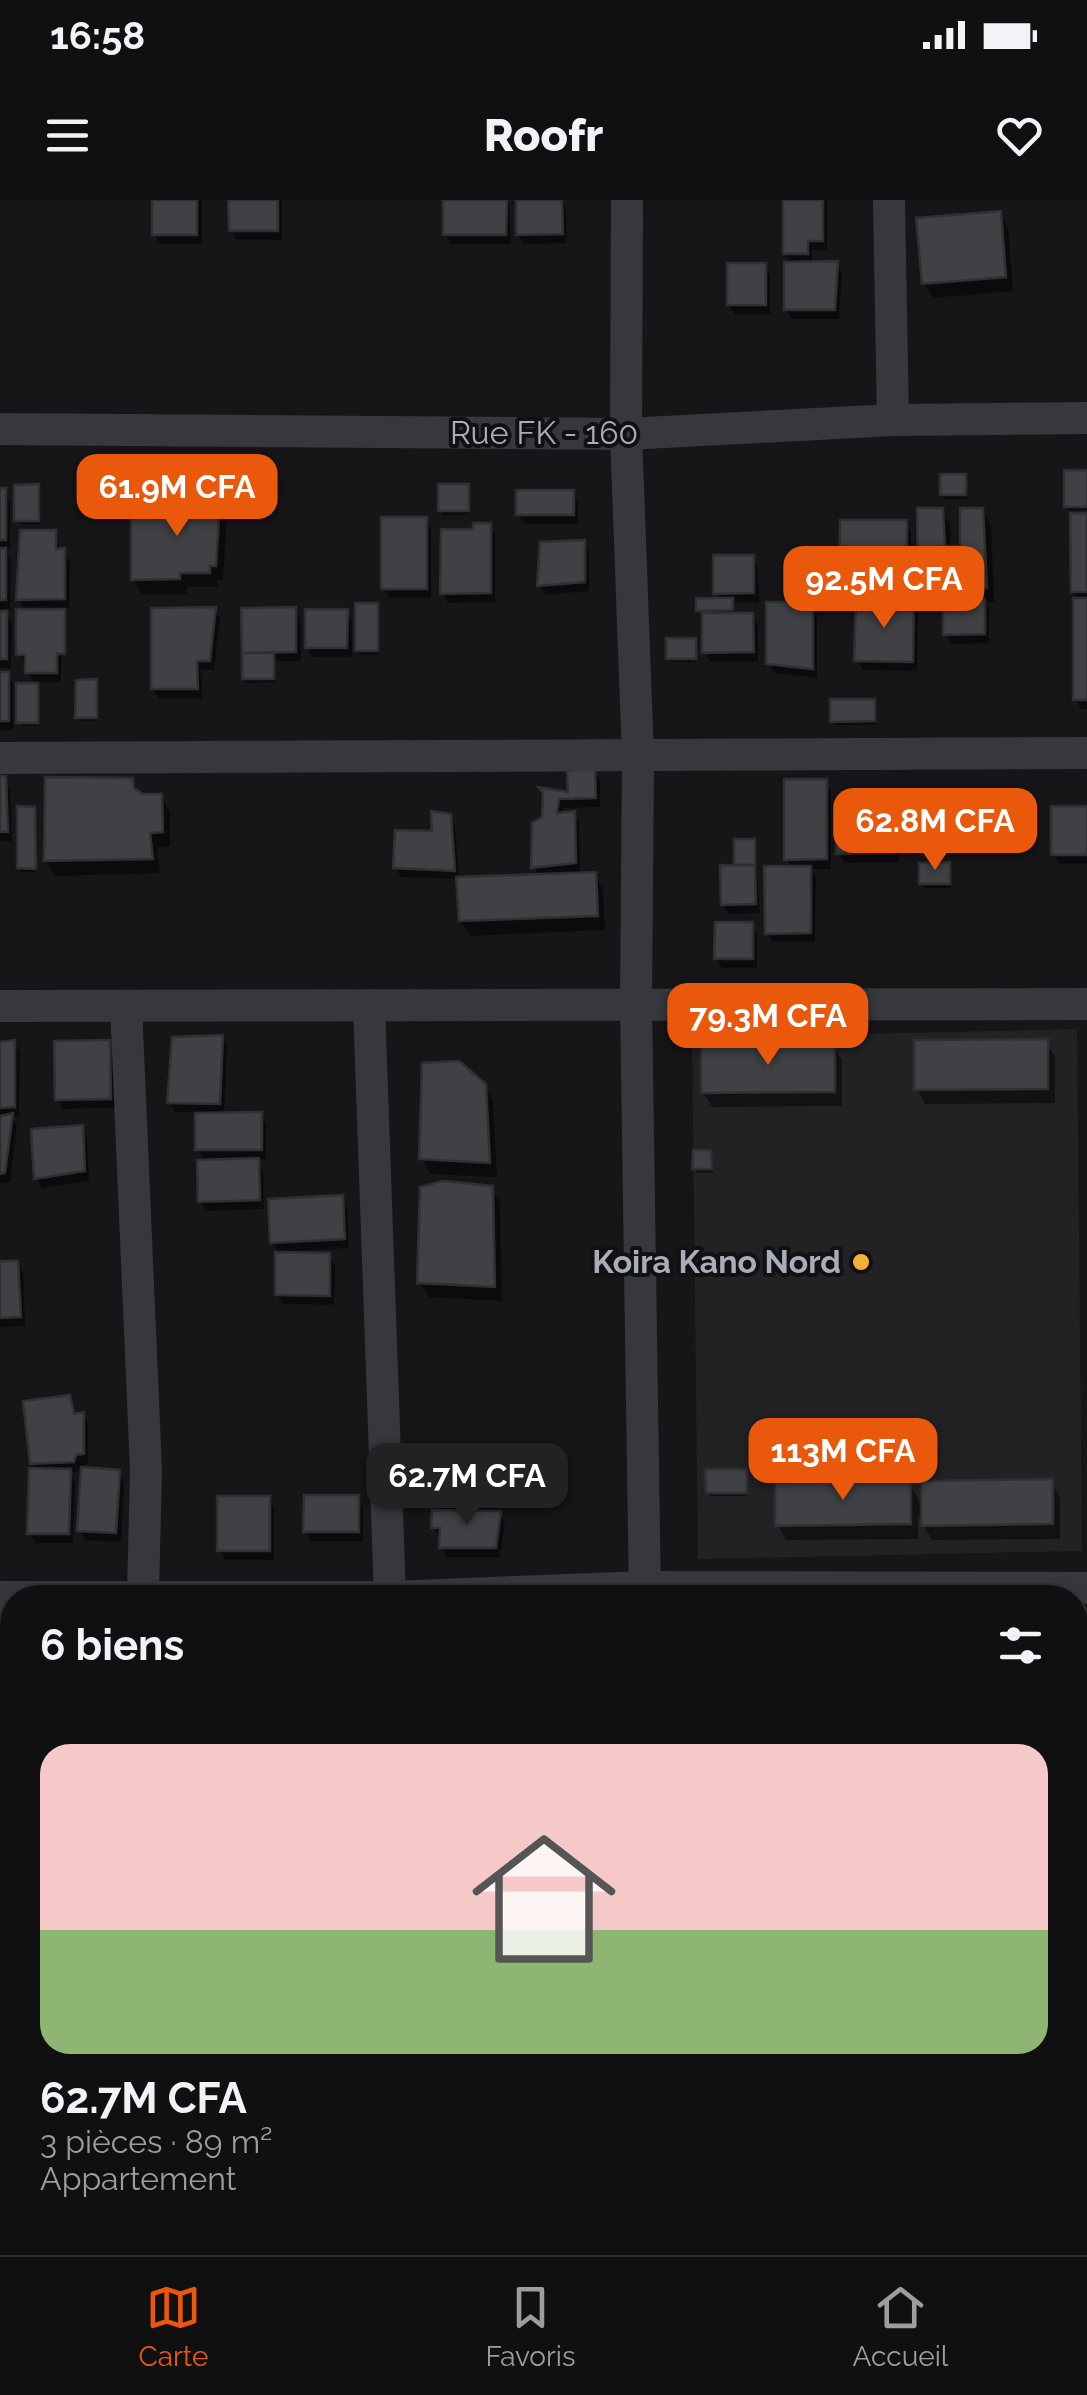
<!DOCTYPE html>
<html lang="fr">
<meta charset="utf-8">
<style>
:root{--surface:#101012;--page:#19191b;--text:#f1f3f6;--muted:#9c9d9f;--line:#303032;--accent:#ea580c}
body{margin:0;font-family:Raleway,sans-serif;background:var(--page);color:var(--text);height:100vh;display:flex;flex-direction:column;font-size:38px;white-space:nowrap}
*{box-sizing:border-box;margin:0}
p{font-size:32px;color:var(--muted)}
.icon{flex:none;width:55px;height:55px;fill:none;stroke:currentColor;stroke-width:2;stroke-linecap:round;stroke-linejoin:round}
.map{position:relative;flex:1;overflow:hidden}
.details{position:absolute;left:0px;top:1385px;width:1088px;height:670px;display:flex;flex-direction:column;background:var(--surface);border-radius:40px 40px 0 0;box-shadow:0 5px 15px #0003,0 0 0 2px var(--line)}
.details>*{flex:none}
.price{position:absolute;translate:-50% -85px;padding:0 22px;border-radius:20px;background:var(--accent);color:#fff;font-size:32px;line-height:65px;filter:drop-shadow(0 2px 5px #0008)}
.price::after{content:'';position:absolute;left:50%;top:60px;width:30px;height:22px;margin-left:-15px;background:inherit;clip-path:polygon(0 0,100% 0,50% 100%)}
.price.selected{background:#222;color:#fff}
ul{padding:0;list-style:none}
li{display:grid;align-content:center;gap:20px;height:530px;padding:0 40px}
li+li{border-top:2px solid var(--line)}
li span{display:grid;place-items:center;height:310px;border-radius:30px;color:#555}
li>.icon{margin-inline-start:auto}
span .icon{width:180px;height:180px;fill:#fffc;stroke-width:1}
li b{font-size:42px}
h2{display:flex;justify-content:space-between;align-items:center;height:120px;padding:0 40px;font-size:42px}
.status{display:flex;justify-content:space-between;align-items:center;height:70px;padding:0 50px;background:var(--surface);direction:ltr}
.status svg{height:28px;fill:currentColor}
header{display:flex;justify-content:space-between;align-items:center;height:130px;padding:0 40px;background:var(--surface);font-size:45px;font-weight:800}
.dock{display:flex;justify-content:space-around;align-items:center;height:140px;border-top:2px solid var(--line);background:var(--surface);font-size:28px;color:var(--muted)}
.dock a{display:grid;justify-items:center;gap:5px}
.dock .selected{color:var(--accent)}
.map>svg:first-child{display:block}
.built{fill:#222225}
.shadow{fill:#0007}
.building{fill:#404145;stroke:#303034;stroke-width:2.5}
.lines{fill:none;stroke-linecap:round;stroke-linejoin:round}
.minor{stroke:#37383d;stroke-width:32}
.poi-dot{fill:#f2b134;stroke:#111113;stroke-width:4}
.labels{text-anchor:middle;stroke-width:8;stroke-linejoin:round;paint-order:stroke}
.street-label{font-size:32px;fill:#a8adb8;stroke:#111113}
.poi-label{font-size:32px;font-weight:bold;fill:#a8adb8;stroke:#111113;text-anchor:end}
</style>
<div class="status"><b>16:58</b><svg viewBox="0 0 49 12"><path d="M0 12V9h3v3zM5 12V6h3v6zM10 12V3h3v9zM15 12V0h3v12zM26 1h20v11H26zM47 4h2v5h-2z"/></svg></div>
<header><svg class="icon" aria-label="menu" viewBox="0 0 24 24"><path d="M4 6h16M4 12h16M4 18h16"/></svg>Roofr<svg class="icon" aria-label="heart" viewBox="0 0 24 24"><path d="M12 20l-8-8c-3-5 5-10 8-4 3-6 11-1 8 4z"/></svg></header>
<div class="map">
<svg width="1087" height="2055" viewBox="0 0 1087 2055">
<rect width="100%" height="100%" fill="#161618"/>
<polygon class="built" points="1077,829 1082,1351 698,1359 692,838"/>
<g class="shadow">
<polygon points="154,0 202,0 202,44 160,44 154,34"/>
<polygon points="231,0 282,0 282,40 237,40 231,30"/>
<polygon points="445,0 509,0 511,44 451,44 445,35"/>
<polygon points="518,0 562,0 566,8 567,43 524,44 518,34"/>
<polygon points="785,0 825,0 827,4 827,50 812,50 812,64 836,64 842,73 839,119 792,119 786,110 791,64 785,53"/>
<polygon points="1000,13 1008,28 1013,91 933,98 924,83"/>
<polygon points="764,66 770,75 770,114 735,114 729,105"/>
<polygon points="1087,273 1087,310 1069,311 1066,307"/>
<polygon points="964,276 967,299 945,299 943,295"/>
<polygon points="219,286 228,301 223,380 217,380 218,387 187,387 187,394 142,394 133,379"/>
<polygon points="467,286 470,314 443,315 440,310"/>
<polygon points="38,287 40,324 19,324 17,320"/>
<polygon points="0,291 10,301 10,349 4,349 11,361 10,409 3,409 12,423 11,468 0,468"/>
<polygon points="573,292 578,302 578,324 524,324 519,315"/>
<polygon points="941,310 950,325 951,348 963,348 982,310 991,325 994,402 985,402 989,411 989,443 951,444 946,434 946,403 929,403 920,388"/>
<polygon points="1087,316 1087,509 1081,509 1076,500 1078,400 1073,392"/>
<polygon points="425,319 431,329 431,398 389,398 384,388"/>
<polygon points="905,322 911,332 911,393 847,394 842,384"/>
<polygon points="489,325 495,335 495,402 448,403 443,393 476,331"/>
<polygon points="55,333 60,351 70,361 69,408 62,408 67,418 62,418 61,482 34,482 39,490 38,526 21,526 35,486 19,454 26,412 18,399"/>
<polygon points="584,343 589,352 589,391 545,395 540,385"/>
<polygon points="753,357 758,367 759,402 734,402 734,416 752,415 758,425 758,462 710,462 704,452 705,414 699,410 720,401 715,393"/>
<polygon points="913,404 918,413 917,471 863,470 857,461"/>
<polygon points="812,405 817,414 817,478 775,473 769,463"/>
<polygon points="377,406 379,454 360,455 358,451"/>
<polygon points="214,410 220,419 214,470 201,470 202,498 159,498 153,489"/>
<polygon points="244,410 295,410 300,419 301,461 274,461 275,482 246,483 244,479"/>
<polygon points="346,412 352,421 352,457 313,457 307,448"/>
<polygon points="695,440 697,462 671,462 669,458"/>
<polygon points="0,474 7,474 13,484 13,530 0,530"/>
<polygon points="95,482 98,521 80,521 78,517"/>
<polygon points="873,502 876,525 835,525 832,521"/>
<polygon points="594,571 600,580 600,607 563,608 562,615 574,613 579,623 580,675 595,675 603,690 605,730 470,736 461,721 539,677 534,667 545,618 543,590 570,595"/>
<polygon points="0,578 10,588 12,641 0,641"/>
<polygon points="132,581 140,595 161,597 170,612 170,646 157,647 160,673 55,676 46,661"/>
<polygon points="825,582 831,592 831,669 810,669 816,678 815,742 773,742 767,733 792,669 787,659"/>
<polygon points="1087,608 1087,664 1059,664 1053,654"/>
<polygon points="33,609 37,672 21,672 19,668"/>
<polygon points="893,614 899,623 899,662 844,663 838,653"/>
<polygon points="449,616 455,626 459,679 401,677 395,667"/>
<polygon points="754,642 760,713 729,714 723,704"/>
<polygon points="948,665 951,688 924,688 922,684"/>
<polygon points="752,725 757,734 757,768 722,768 717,759"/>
<polygon points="222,838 227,847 224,915 261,914 266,924 266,959 257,959 263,971 264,1009 206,1011 201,1001 206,963 198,950 198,913 175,912 170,903"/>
<polygon points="14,842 20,852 19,916 12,917 17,925 10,982 0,983 0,844"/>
<polygon points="1046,842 1055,857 1055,903 925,904 917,889"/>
<polygon points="108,843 114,852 115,908 63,909 57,899"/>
<polygon points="833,845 842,860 842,906 712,907 703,892"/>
<polygon points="484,885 493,901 497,977 430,974 422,959"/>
<polygon points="82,927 87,937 89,981 42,988 37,978"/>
<polygon points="710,953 713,973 697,973 695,969"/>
<polygon points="491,988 500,1003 502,1101 428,1097 420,1082"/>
<polygon points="342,998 347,1008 349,1048 299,1051 299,1055 329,1055 335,1065 334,1105 283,1104 277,1095 280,1055 273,1042"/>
<polygon points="17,1063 23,1073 25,1126 0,1127 0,1064"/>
<polygon points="69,1198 76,1216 83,1215 88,1224 88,1263 79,1270 118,1272 124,1282 121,1342 85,1340 80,1330 83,1271 69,1272 75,1282 73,1343 35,1343 30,1333 37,1271 33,1263"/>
<polygon points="499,1267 504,1277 499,1312 505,1323 500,1357 447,1357 434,1327 443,1312 438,1304"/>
<polygon points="746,1271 748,1296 710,1296 708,1292"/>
<polygon points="1051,1282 1060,1297 1060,1339 932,1340 918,1316 918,1339 786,1340 778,1325 910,1284 923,1307"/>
<polygon points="268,1298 274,1308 274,1360 225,1360 220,1351"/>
<polygon points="358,1298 363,1308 363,1341 311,1341 306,1332"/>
<polygon points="0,1448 5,1467 12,1467 12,1543 8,1548 4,1542 4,1551 0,1551 0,1509 6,1519 6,1494 0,1495"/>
<polygon points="1075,1455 1080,1542 1075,1542"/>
<polygon points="0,1565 7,1575 7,1612 2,1612 7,1619 7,1660 0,1660"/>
<rect x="0" y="1813" width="12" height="85"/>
</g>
<g class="building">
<rect x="152" y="0" width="45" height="35"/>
<polygon points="228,0 278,0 278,31 229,31"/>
<polygon points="443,0 507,0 506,35 443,35"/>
<polygon points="516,0 562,0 563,34 516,35"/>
<polygon points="783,0 823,0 823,41 808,41 808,54 783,54"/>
<polygon points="1001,11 1006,77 922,84 916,18"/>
<polygon points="838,61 835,110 784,110 784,62"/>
<rect x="727" y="63" width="39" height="42"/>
<rect x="1064" y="270" width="23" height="37"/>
<rect x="940" y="274" width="26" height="21"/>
<polygon points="39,284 39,321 14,321 14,285"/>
<polygon points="193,284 221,284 216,366 210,366 210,373 180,373 180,379 131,380 131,314 193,313"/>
<rect x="438" y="284" width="31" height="27"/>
<rect x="0" y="288" width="6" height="52"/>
<rect x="516" y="290" width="58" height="25"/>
<polygon points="917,308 943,308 945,346 960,346 960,308 983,308 987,388 918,389"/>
<polygon points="1070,313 1087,313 1087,392 1071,392"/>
<rect x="381" y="317" width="46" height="72"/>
<polygon points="840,320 907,320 907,384 839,385"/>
<polygon points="473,323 491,323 491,393 440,394 441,329 473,329"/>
<polygon points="20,330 56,330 56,349 65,348 65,399 16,400"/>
<polygon points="585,340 585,382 537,386 540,342"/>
<rect x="0" y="348" width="6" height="52"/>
<polygon points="713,355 754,355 754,393 713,394"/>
<polygon points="696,398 733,398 733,410 696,411"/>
<rect x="1073" y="398" width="14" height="102"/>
<polygon points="943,399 985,399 985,434 943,435"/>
<polygon points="856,400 914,401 913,462 854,461"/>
<polygon points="766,402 813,402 813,469 766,464"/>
<rect x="355" y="403" width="23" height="48"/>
<polygon points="216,407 210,461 197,461 198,489 151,489 151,408"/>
<polygon points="296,407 296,452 242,453 241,408"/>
<polygon points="16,409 65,409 65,454 57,454 57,473 25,473 25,455 16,455"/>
<polygon points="305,409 348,409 347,448 305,448"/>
<rect x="0" y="411" width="7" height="48"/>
<polygon points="702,413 753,413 754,452 702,453"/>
<rect x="666" y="438" width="30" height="21"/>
<rect x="242" y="453" width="32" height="26"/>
<rect x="0" y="472" width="9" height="49"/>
<polygon points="97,479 97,518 75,518 76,480"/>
<rect x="16" y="483" width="22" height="40"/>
<polygon points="830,499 875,499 875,521 830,522"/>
<polygon points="595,568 596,598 559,599 557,613 575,611 576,663 531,668 532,623 542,617 543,593 538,587 568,592 567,571"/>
<polygon points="0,576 6,576 8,632 0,632"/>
<polygon points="45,577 133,578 134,588 143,594 162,594 163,632 150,633 153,659 44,661"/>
<polygon points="784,579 827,579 827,659 784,660"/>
<polygon points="17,606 35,607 36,669 17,668"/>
<rect x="1051" y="606" width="36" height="49"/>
<polygon points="431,611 451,614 455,671 393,668 395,630 432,631"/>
<polygon points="895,611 895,653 836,654 836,612"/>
<rect x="734" y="639" width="21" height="26"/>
<polygon points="950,662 950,684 919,684 919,663"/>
<polygon points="720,665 755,665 756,704 721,705"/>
<polygon points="764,666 811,666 811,733 765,734"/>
<polygon points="596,672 598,716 459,721 456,677"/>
<polygon points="715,722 753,722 753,759 714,759"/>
<polygon points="223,835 220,904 167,903 172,837"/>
<polygon points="1048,839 1048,889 914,890 914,840"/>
<polygon points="15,840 15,907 0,908 0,842"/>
<polygon points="110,840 111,899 55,900 54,841"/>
<polygon points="835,843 835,892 701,893 701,844"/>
<polygon points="459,861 486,884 490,963 419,959 422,863"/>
<polygon points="262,912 262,950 195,950 195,913"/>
<polygon points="13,913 5,973 0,974 0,916"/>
<polygon points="83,925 85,971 34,979 31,929"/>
<polygon points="693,950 711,950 712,969 692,969"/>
<polygon points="259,958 260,1000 198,1002 197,960"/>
<polygon points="443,981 493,986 495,1087 417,1083 420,987"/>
<polygon points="343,995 345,1039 270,1043 268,999"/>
<polygon points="275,1052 330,1053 330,1096 275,1095"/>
<polygon points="0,1061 18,1061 21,1117 0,1118"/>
<polygon points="70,1195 74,1214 84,1212 84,1254 76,1255 74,1262 30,1264 23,1201"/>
<polygon points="444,1264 500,1265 494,1306 435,1305 436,1283 444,1283"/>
<polygon points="81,1267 120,1270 116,1333 77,1331"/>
<polygon points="29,1268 71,1269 69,1334 27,1334"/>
<polygon points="705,1269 747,1269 747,1293 706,1293"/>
<polygon points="1053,1279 1053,1324 921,1326 921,1281"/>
<polygon points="911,1281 911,1324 775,1326 775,1282"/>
<polygon points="304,1295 359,1295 359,1332 303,1332"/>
<rect x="217" y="1296" width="53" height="55"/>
<polygon points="432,1310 501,1311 496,1348 439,1348 440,1328 431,1328"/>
<polygon points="3,1465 12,1465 12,1547 4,1547"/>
<polygon points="0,1563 2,1563 3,1602 0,1603"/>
<rect x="0" y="1607" width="3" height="44"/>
<rect x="0" y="1811" width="12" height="78"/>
</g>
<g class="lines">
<g class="minor">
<polyline points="627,0 626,234 638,557 636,805 645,1398"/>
<polyline points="889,0 893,220"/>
<polyline points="0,229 626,234 893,220 1087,218"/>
<polyline points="0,558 1087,553"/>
<polyline points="369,805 390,1397"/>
<polyline points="0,806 1087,804"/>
<polyline points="126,806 146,1270 143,1395"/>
<polyline points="0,1397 390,1397 645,1387 1087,1388"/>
<polyline points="1075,1703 1087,1703"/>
<polyline points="0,1716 12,1716"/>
<polyline points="1075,2029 1087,2028"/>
<polyline points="654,2042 655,2055"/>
<polyline points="921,2042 921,2055"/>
<polyline points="0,2047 314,2042"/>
</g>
</g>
<circle class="poi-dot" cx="861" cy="1062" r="10"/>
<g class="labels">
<g class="street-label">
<text x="544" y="244">Rue FK - 160</text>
</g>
<g class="poi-label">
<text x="841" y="1073">Koira Kano Nord</text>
</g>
</g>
</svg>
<b class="price" style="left:177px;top:339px">61.9M CFA</b>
<b class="price" style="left:884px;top:431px">92.5M CFA</b>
<b class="price" style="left:935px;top:673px">62.8M CFA</b>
<b class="price" style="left:768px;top:868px">79.3M CFA</b>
<b class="price" style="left:843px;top:1303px">113M CFA</b>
<b class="price selected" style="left:467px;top:1328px">62.7M CFA</b>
<section class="details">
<h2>6 biens<svg class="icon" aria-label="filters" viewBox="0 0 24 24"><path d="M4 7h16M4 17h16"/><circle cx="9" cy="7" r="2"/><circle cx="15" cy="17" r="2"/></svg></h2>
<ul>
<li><span style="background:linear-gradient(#f6c9c9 60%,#8fb573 0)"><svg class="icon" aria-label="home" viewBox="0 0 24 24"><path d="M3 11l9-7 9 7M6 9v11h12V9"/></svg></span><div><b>62.7M CFA</b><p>3 pièces · 89 m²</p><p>Appartement</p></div></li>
</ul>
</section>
</div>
<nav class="dock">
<a class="selected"><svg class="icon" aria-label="map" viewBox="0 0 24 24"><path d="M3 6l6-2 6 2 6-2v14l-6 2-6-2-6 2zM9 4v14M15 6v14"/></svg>Carte</a>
<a><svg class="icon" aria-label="saved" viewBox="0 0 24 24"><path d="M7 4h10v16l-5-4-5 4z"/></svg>Favoris</a>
<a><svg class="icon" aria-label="home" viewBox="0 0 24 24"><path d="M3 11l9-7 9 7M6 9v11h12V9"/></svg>Accueil</a>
</nav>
